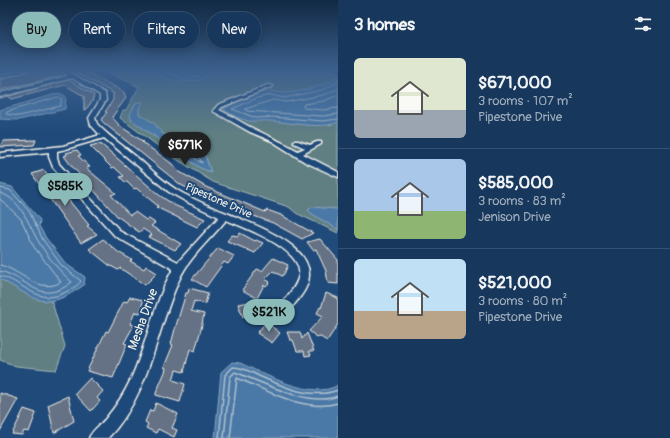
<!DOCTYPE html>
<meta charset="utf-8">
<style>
:root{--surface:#17385c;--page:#203f62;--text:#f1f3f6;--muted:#9eacbb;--line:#365272;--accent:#8bbbb9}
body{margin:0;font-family:Pangolin,sans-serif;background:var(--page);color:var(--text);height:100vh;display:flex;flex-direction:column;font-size:15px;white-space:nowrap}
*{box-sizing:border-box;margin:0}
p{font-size:13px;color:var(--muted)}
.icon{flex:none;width:22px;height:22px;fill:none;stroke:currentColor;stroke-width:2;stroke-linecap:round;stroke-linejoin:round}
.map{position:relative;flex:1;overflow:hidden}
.drawer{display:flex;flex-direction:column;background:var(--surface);width:332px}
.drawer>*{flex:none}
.hud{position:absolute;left:12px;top:12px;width:266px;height:36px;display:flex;gap:8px}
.price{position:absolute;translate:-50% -34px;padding:0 9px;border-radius:14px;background:var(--accent);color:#111;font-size:13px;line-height:26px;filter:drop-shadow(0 1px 2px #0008)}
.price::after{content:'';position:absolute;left:50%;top:24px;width:12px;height:9px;margin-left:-6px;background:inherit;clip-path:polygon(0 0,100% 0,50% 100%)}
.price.active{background:#222;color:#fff}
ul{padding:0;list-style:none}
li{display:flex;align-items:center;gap:12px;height:100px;padding:0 16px}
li+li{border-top:1px solid var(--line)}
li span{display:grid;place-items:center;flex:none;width:112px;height:80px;border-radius:6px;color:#555}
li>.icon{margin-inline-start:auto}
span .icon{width:48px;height:48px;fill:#fffc;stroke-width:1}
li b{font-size:17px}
h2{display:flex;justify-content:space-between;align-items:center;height:48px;padding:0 16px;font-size:17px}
.tag{padding:0 14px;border-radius:18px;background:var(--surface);box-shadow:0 2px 10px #0003,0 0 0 1px var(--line);font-size:14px;line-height:36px}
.tag.active{background:var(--accent);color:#111}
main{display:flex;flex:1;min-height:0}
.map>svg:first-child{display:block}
.green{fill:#5f7f83;stroke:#aab8b6}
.water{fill:#4b79a7;stroke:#8fa9c1}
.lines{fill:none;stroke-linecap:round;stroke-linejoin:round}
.shore-far1{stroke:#b0c1ce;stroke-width:1}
.shore{stroke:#b0c1ce;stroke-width:1.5}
.building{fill:#657184;stroke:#f4f1e8}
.minor-casing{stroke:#f4f1e8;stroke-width:3}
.minor{fill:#1f4a7a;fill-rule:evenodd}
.labels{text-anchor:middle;stroke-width:4;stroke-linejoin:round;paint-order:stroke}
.street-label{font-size:11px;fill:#f4f1e8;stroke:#1f4a7a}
.near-street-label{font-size:13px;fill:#f4f1e8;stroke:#1f4a7a}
</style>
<main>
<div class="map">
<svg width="338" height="438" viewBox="0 0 338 438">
<rect width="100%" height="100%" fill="#1f4a7a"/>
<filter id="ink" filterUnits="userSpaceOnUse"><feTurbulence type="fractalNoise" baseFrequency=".025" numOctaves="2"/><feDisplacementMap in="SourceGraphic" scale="8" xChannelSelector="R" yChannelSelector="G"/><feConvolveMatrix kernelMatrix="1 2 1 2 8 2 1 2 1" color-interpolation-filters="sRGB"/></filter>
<g filter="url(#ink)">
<g class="green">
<polygon points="105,71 338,71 338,233 296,213 289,207 213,182 173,157 120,118 123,110 126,110 139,87"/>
<polygon points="0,277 52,302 65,346 56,370 16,366 0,360"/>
</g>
<g class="water">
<path d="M157,71H215L202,76L203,79C189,83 167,83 157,71Z"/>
<path d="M330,71H338V122C323,130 288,122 270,121C263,120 256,122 249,121C241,119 229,115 224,109C234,99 257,92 270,91C275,91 278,93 283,93C292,94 329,85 336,79V76Z"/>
<polygon points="59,93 64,95 66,97 65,109 19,120 0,119 0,110"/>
<polygon points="140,102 143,103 139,108 139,114 154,123 163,134 198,149 205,155 211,172 200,168 131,120 130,114 136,103"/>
<path d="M0,184L12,187L40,220L39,226L46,238L66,264L85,277L84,285C44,313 38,300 0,279Z"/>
<path d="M312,207L338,209V230C331,224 312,216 308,210Z"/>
<path d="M232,362L240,363C264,374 314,401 338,385V438H215L221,372Z"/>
</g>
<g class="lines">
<g class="shore-far1">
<polyline points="163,71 183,78 198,76 202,71"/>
<polyline points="338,82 322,90 284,98 271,95 257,98 232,109 256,118 272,117 323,121 338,119"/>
<polyline points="338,89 323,95 286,102 273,100 245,109 247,111 323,116 338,114"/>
<polyline points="338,95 324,101 304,104 303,106 304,108 323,110 338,108"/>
<polygon points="59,97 62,99 60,106 19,116 6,114 7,112"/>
<polygon points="185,148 198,155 202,163 183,151"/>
<path d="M0,188L10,190L29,211L43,240L62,266L81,281C78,286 71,289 66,292C38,307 25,282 0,276"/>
<path d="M0,193C22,199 29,227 40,244C49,258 59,271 72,282C40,307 31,279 0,271"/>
<path d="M0,199L21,219L34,247L61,282C39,295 21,270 0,265"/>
</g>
<g class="shore">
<path d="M219,438L225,375L233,367C243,367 251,372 259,376C284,387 312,400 338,390"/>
<path d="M224,438L230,377L235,372C262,382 310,408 338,396"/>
<path d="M230,438L237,378C267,390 304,413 338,403"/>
</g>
</g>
<g class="building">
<polygon points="27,71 53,71 61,76 0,90 0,80"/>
<polygon points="74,71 86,71 124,92 126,98 112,117 120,126 144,142 142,142 171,163 178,171 206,187 265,212 267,210 281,215 313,233 302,239 273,223 235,209 237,207 225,202 223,204 209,199 181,185 105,124 101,120 107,112 105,112 113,100 113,93"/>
<polygon points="69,80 94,95 92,102 84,111 84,96 65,85 12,99 8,96"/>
<polygon points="36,140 34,145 0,147 3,141"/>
<polygon points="98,144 102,145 109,151 159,195 174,205 205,219 197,227 156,207 158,206 136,188 134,189 127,182 125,182 120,177 124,176 114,167 112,168 90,146"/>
<polygon points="77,150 81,155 78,156 90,167 86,168 116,193 111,195 130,215 135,212 146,220 149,219 155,223 151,226 181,244 175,250 149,237 152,235 143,229 139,232 117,216 70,164 64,156 67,155 66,153"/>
<polygon points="44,170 89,225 87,226 97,234 81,243 32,174"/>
<polygon points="240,233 255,241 256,240 263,243 255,253 227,241 232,235 238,236"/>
<polygon points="103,239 118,252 132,260 130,261 144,269 146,266 157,273 145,285 120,268 118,270 109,265 89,249"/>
<polygon points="320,239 338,260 338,284 328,283 326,271 316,249 313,250 307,242"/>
<polygon points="218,248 234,256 228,264 224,262 206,287 192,279"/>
<polygon points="273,258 288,265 284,274 282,276 273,271 265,279 270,282 266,286 264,285 257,298 242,290 257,269 262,271"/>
<polygon points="189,288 208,293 205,304 194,301 191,311 204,314 201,329 195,351 190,349 184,372 176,370 173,380 185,384 180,402 156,395 156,393 165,372 166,368 164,367 173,345 171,344 175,329 186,293 188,293"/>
<polygon points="326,293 338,298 338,324 327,341 319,336 318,338 309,331 323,316 317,313 320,307 321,308"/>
<polygon points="130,297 143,300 142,306 140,313 135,312 130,324 134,325 124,343 127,344 113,378 87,371 106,331 108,332 124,301 127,302"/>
<polygon points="250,302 251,306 250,308 257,307 260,314 243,317 238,304"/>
<polygon points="266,322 280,333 272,343 257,333"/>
<polygon points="287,332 300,332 302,339 307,333 314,351 309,351 311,355 305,356 304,351 297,351 293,340 290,340"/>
<polygon points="90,378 103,391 97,398 100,401 91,411 75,394"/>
<polygon points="0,393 18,399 0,431"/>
<polygon points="68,396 74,421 54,433 48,405"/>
<polygon points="156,403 178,414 172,428 177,430 174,437 158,429 156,433 146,428 148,424 145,422 150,410 153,411"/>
<polygon points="24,409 36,413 29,432 24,431 22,435 12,434"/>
</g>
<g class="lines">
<g class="minor-casing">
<g id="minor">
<polygon points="17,71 26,71 0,78 0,76"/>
<path d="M62,71H68L105,93L106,100L95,118L97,124C108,136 121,144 134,155C150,168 164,183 182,193C197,201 213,208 229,214C259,227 335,252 300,297C295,303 292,310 284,307L282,304C288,293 296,289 299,275C303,249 245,228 226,220C211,239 189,257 179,280C155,333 150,395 108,438H89C93,429 101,425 107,417C116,406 124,394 130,381C147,345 153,304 173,269L115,236L53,167L49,157V152L0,157V153L63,146L100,135L91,125L89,118L100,100V95L72,78L0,97V93L68,76ZM104,138L169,192L187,202L219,217L178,262L121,232L59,164L57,157V151L66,149Z"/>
<path d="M268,85L273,86L222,107L219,110C232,116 243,124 256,130C270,137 284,143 298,151L305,148L294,143V141H298L310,145L317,142H321V144L303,154L338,172V177L305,162L272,141L250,132L213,111L218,105Z"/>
</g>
</g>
<use href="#minor" class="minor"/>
</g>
</g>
<linearGradient id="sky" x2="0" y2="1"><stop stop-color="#112943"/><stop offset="0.53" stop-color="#3c608d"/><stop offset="1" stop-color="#3c608d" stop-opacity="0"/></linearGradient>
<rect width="338" height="133" fill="url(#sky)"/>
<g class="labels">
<g class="street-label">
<text transform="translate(219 200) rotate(24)" y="4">Pipestone Drive</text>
</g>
<g class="near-street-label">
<text transform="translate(142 319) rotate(-70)" y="5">Mesha Drive</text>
</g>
</g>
</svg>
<b class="price active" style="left:185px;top:166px">$671K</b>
<b class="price" style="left:65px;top:207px">$585K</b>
<b class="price" style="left:269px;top:333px">$521K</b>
<div class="hud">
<a class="tag active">Buy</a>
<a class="tag">Rent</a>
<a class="tag">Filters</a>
<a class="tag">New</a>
</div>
</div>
<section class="drawer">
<h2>3 homes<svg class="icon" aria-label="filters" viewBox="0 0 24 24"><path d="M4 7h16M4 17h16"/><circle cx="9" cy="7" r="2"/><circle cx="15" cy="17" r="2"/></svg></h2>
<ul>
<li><span style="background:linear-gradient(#dfe7d0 65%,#9aa5b1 0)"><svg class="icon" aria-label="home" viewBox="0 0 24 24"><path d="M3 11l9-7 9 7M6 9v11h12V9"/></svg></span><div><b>$671,000</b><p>3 rooms · 107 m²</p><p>Pipestone Drive</p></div></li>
<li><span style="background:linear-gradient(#a9c7e8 65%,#8fb573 0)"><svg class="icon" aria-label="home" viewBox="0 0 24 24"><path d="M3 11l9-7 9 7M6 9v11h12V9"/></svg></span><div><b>$585,000</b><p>3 rooms · 83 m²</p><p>Jenison Drive</p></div></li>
<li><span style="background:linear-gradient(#bfe0f5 65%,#b9a48a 0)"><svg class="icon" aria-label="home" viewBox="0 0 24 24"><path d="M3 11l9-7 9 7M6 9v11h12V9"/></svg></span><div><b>$521,000</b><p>3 rooms · 80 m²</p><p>Pipestone Drive</p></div></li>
</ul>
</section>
</main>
